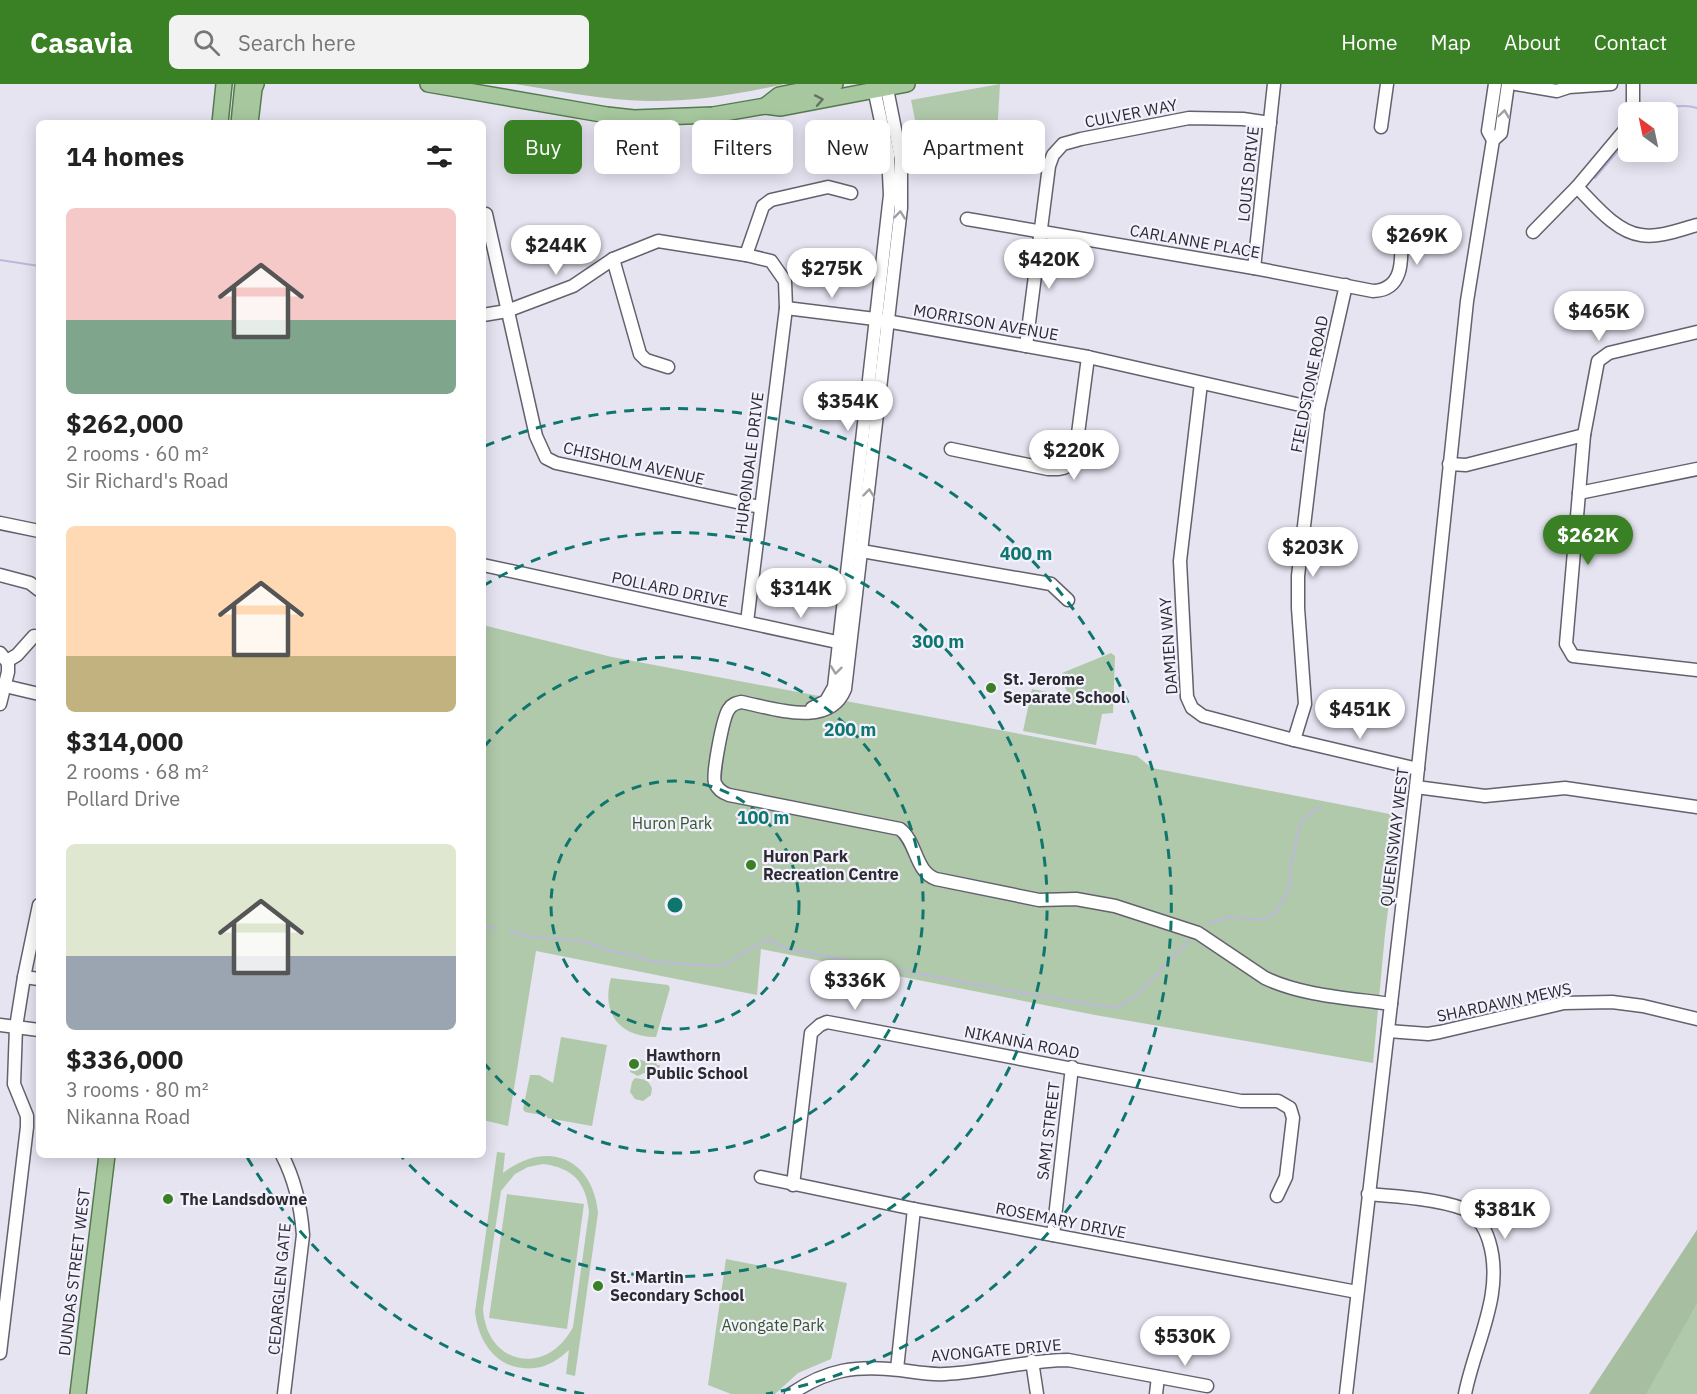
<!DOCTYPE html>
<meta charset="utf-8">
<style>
:root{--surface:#fff;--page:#f2f2f2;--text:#222;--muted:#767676;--accent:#3a8024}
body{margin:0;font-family:"IBM Plex Sans",sans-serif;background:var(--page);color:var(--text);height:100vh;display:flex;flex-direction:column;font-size:22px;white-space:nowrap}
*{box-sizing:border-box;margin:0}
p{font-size:20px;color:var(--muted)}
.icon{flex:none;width:33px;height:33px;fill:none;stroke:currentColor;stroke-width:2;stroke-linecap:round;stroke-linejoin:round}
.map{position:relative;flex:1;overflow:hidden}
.sheet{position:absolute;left:36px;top:36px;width:450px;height:1038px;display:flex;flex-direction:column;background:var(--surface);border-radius:9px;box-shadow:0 3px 15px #0003}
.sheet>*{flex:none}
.hud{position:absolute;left:504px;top:36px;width:570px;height:54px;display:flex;gap:12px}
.needle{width:39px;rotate:327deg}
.fabs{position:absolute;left:1618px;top:18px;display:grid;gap:12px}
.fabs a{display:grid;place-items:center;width:60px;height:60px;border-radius:9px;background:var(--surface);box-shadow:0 3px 15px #0003;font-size:30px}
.price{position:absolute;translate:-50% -51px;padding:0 14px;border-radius:21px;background:#fff;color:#222;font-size:20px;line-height:39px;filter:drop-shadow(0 2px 3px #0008)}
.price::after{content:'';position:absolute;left:50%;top:36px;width:18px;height:14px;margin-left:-9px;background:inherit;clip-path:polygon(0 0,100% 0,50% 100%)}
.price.active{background:var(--accent);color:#fff}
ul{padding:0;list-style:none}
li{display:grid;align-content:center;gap:12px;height:318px;padding:0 30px}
li span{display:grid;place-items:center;height:186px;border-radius:9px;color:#555}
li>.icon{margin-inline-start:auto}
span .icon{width:108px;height:108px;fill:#fffc;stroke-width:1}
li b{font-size:26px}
h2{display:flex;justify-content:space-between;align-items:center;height:72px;padding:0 30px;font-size:26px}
.tag{padding:0 21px;border-radius:9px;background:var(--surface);box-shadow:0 3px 15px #0003;font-size:21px;line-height:54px}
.tag.active{background:var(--accent);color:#fff}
header{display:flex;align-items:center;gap:36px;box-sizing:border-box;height:84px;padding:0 30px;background:var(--accent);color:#fff}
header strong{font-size:28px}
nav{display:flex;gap:33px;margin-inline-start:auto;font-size:21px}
.search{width:420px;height:54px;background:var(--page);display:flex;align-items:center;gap:15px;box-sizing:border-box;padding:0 21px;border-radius:9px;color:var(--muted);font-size:22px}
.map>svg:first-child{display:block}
.green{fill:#b1c9ab;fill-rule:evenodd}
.forest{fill:#a7bfa0}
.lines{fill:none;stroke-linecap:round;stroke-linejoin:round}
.stream{stroke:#bdb7db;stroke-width:2}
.minor-casing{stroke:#63616c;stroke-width:15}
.major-casing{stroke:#567a4f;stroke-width:18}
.minor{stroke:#fff;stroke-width:12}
.major{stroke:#a7c89f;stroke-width:15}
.oneway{stroke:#637262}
.oneway2{stroke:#a0a0a2}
.ring{fill:none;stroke:#0f766e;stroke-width:3;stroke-dasharray:10 8}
.poi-dot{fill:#3a8024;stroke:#f3f1fe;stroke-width:2}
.labels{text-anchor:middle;stroke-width:4.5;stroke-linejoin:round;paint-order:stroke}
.street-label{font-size:16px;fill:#2c2b30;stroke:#f3f1fe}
.poi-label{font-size:16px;font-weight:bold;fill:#2c2b30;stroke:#f3f1fe;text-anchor:start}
.park-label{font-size:16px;fill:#335529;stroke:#f3f1fe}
.centre{fill:#0f766e;stroke:#f3f1fe;stroke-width:3}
.ring-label{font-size:18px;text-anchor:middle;font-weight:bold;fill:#0f766e;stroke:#f3f1fe;stroke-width:4.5;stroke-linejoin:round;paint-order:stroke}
</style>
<header>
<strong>Casavia</strong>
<div class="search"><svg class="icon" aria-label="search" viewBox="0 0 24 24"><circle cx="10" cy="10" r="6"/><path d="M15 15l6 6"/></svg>Search here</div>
<nav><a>Home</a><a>Map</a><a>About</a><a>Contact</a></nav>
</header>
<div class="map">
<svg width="1697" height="1310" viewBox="0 0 1697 1310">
<rect width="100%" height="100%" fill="#e6e4f1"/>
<g class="green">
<polygon points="1000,0 996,68 980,75 921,66 911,16"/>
<polygon points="483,541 612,573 1137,672 1152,684 1400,732 1385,850 1373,979 1095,931 761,865 757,911 536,867 508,1042 483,1036"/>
<polygon points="1111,569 1115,572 1113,629 1102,630 1096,661 1023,647 1032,605 1069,612 1064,601 1062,589"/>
<path d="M611,894L668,901L670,904L656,953C619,953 601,929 611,894Z"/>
<polygon points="561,953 607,961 592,1042 547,1034 547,1032 525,1028 523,1025 530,991 539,991 553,999"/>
<polygon points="632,975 638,975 650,979 656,978 657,981 660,981 658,992 648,992 648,990 644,989 638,992 630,988"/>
<polygon points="635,994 647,996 652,1004 651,1011 643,1017 635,1015 630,1008 632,998"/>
<path d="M497,1068L505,1069L503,1089C547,1055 593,1074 598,1129L575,1292L566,1290L569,1266C561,1273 552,1280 541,1283C502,1291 479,1263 475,1228ZM543,1080C573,1084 586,1098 589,1128L573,1243C547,1293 487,1282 483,1225L501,1107L515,1090L528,1083Z"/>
<polygon points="507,1110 584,1120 567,1245 489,1234"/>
<polygon points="1697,1146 1697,1310 1589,1310"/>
<polygon points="726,1175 847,1199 831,1275 798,1289 775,1310 731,1310 708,1301"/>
</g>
<g class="forest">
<path d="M515,0H784C739,10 694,18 647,17C603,16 559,7 515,0Z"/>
<polygon points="1697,1146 1697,1219 1646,1310 1589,1310"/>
</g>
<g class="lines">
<g class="stream">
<path d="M1658,28C1668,22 1686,20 1697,24"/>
<polyline points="1595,94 1629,54"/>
<polyline points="0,176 39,182"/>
<polyline points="1207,840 1228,833 1262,836 1276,828 1290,803 1290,786 1300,741 1303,735 1321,722"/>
<polyline points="483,842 496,844"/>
<path d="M510,847L532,853L583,857L617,869L631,870L649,877L707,882L726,880L768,855L788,865L1017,908L1115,924C1140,914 1155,890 1174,871C1180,865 1186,862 1190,854"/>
</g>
<g class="minor-casing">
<g id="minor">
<path d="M886,0L901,75V124L845,605C829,645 773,624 741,618C736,619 732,620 729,625C723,632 712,691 715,699C718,706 723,709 729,711L900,745C917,758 915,788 936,795L1039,816L1076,815L1115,822L1198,849L1265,894C1303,912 1349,914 1391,920"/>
<polyline points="1516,0 1557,7 1569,3 1611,0"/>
<polyline points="1633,0 1633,28"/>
<polyline points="1381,43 1387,0"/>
<polyline points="1493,56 1501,49 1508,0"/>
<path d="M1577,103C1594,120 1616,148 1641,151C1659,154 1679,146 1697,141"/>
<polyline points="486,130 536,352 546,374 556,379 760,423"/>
<path d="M967,135L1254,184L1373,207C1404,206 1402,175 1401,151"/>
<polyline points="1533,148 1577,103 1629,41"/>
<polyline points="746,171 763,122 771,116 828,103 851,109"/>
<polyline points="613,175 640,270 646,276 668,283"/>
<polyline points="1254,184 1274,0"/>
<polyline points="786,224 875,235 1088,273 1318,325"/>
<polyline points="483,231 507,227 573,202 613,175 658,157 746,171 771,177 785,197 786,224 747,538"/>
<polyline points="1697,248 1609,269 1598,277 1584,351 1566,560 1573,572 1697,586"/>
<polyline points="1026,262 1049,82 1053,71 1063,60 1081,55 1189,34 1243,35 1270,39"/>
<polyline points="1201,299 1180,477 1187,613 1192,624 1203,632 1294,656 1418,685"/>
<path d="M951,365L1048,385C1067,385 1071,385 1076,365L1088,273"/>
<polyline points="1449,380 1466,381 1584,351"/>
<polyline points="1579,409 1697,385"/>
<polyline points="0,439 39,447"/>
<polyline points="856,466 1051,500 1068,516"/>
<polyline points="483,481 846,560"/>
<polyline points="0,491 30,499 39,506"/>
<polyline points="0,569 8,579 8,588 0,620"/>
<polyline points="7,577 17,571 34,552 39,553"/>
<polyline points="5,602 39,610"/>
<polyline points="812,624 826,617 834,603 890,111 888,70 873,0"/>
<polyline points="1294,656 1305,620 1298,524 1298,492 1318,325 1346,201"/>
<polyline points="1416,703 1485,712 1565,704 1697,723"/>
<polyline points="24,893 39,895"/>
<polyline points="0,941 39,946"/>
<polyline points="1388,947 1428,950 1440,948 1564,919 1612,918 1643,922 1697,935"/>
<path d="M282,1071C295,1096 301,1123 303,1151L284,1310"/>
<polyline points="761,1093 914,1125 1357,1208"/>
<polyline points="793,1101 811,949 820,941 827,938 1241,1017 1278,1017 1290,1024 1293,1034 1286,1093 1277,1112"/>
<path d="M1368,1110C1395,1112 1439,1115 1464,1125C1477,1131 1485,1144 1489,1157C1505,1209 1475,1259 1465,1310"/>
<polyline points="1053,1151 1072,983"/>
<polyline points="0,1269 27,1043 27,1032 14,1000 16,943 24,893 39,821"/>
<polyline points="1032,1277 1037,1310"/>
<polyline points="897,1285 914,1125"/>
<path d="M791,1310C827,1285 857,1281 900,1286C915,1288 930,1291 945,1290C987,1288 1025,1276 1068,1276L1207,1302"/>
<polyline points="1156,1310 1158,1293"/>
<polyline points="1346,1310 1416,703 1467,217 1493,56 1488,47 1495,0"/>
</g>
</g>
<g class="major-casing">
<g id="major">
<polyline points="428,0 607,31 634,34 713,31 765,22 781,24 907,0"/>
<polyline points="765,22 779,11 835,0"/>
<polyline points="220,39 224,0"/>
<polyline points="239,39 243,0"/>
<polyline points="250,39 254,5 256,0"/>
<polyline points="78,1310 107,1071"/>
</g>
</g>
<use href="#minor" class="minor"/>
<use href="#major" class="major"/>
</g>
<defs><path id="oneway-chevron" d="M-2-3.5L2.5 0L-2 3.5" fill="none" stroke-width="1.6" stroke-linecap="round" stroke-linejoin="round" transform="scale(1.5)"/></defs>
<use class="oneway" href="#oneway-chevron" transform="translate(819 16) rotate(-11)"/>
<g class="oneway2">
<use href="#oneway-chevron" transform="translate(1504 30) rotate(-82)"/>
<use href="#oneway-chevron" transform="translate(900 131) rotate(-84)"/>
<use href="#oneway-chevron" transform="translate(869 409) rotate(-84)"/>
<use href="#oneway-chevron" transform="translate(836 586) rotate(97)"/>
</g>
<g class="ring">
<circle cx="675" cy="821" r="124"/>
<path d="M484 663A248 248 0 1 1 484 979"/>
<path d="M483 502A372 372 0 1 1 401 1072"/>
<path d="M584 1310A497 497 0 0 1 247 1073M485 362A497 497 0 1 1 766 1310"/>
</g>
<g class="poi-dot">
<circle cx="991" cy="604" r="6"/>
<circle cx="751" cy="781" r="6"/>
<circle cx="634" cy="980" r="6"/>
<circle cx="168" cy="1115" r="6"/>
<circle cx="598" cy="1202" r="6"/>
</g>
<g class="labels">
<g class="street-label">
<text transform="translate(1131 29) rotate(-11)" y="6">CULVER WAY</text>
<text transform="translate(1248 90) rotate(-84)" y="6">LOUIS DRIVE</text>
<text transform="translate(1195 157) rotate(10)" y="6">CARLANNE PLACE</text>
<text transform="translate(986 238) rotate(10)" y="6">MORRISON AVENUE</text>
<text transform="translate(1309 300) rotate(-79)" y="6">FIELDSTONE ROAD</text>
<text transform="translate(634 379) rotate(13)" y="6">CHISHOLM AVENUE</text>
<text transform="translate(749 379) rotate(-83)" y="6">HURONDALE DRIVE</text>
<text transform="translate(670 505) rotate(12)" y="6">POLLARD DRIVE</text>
<text transform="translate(1168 562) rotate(-94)" y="6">DAMIEN WAY</text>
<text transform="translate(1394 753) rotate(-83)" y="6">QUEENSWAY WEST</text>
<text transform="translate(1504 918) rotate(-12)" y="6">SHARDAWN MEWS</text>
<text transform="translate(1022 958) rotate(11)" y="6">NIKANNA ROAD</text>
<text transform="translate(1048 1047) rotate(-83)" y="6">SAMI STREET</text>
<text transform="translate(1061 1136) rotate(11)" y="6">ROSEMARY DRIVE</text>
<text transform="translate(74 1188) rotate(-83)" y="6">DUNDAS STREET WEST</text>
<text transform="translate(279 1205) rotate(-85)" y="6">CEDARGLEN GATE</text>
<text transform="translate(996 1266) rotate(-5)" y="6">AVONGATE DRIVE</text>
</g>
<g class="poi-label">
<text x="1003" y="601">St. Jerome<tspan x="1003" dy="18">Separate School</tspan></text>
<text x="763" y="778">Huron Park<tspan x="763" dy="18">Recreation Centre</tspan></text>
<text x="646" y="977">Hawthorn<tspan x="646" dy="18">Public School</tspan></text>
<text x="180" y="1121">The Landsdowne</text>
<text x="610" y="1199">St. Martin<tspan x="610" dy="18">Secondary School</tspan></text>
</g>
<g class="park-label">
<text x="672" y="745">Huron Park</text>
<text x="773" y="1247">Avongate Park</text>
</g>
</g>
<circle cx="675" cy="821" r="9" class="centre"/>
<g class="ring-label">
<text x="1026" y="476">400 m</text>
<text x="938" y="564">300 m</text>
<text x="850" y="652">200 m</text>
<text x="763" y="740">100 m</text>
</g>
</svg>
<div class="fabs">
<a><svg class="needle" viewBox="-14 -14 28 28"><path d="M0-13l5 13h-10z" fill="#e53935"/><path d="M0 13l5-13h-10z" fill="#767676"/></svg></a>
</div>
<b class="price" style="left:1417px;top:182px">$269K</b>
<b class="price" style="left:556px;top:192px">$244K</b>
<b class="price" style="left:1049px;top:206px">$420K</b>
<b class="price" style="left:832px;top:215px">$275K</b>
<b class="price" style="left:1599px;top:258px">$465K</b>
<b class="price" style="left:848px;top:348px">$354K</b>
<b class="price" style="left:1074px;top:397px">$220K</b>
<b class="price active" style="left:1588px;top:482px">$262K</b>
<b class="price" style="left:1313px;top:494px">$203K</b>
<b class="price" style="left:801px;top:535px">$314K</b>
<b class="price" style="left:1360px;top:656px">$451K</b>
<b class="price" style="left:855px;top:927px">$336K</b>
<b class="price" style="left:1505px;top:1156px">$381K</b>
<b class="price" style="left:1185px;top:1283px">$530K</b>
<div class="hud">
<a class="tag active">Buy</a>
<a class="tag">Rent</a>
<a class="tag">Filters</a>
<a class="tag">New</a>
<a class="tag">Apartment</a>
</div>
<section class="sheet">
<h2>14 homes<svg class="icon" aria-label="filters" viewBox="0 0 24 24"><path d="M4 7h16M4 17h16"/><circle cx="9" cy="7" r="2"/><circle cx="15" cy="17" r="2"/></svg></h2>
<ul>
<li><span style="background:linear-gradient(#f6c9c9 60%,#7fa58c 0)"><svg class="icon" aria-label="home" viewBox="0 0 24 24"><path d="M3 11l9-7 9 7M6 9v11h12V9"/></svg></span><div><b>$262,000</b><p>2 rooms · 60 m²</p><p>Sir Richard's Road</p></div></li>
<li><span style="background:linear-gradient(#ffd9b3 70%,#c2b280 0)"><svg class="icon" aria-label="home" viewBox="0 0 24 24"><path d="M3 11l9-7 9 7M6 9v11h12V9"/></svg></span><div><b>$314,000</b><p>2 rooms · 68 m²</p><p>Pollard Drive</p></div></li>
<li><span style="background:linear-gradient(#dfe7d0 60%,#9aa5b1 0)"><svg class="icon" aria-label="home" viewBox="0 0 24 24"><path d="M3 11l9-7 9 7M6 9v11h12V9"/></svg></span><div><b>$336,000</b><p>3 rooms · 80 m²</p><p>Nikanna Road</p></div></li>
</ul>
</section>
</div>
